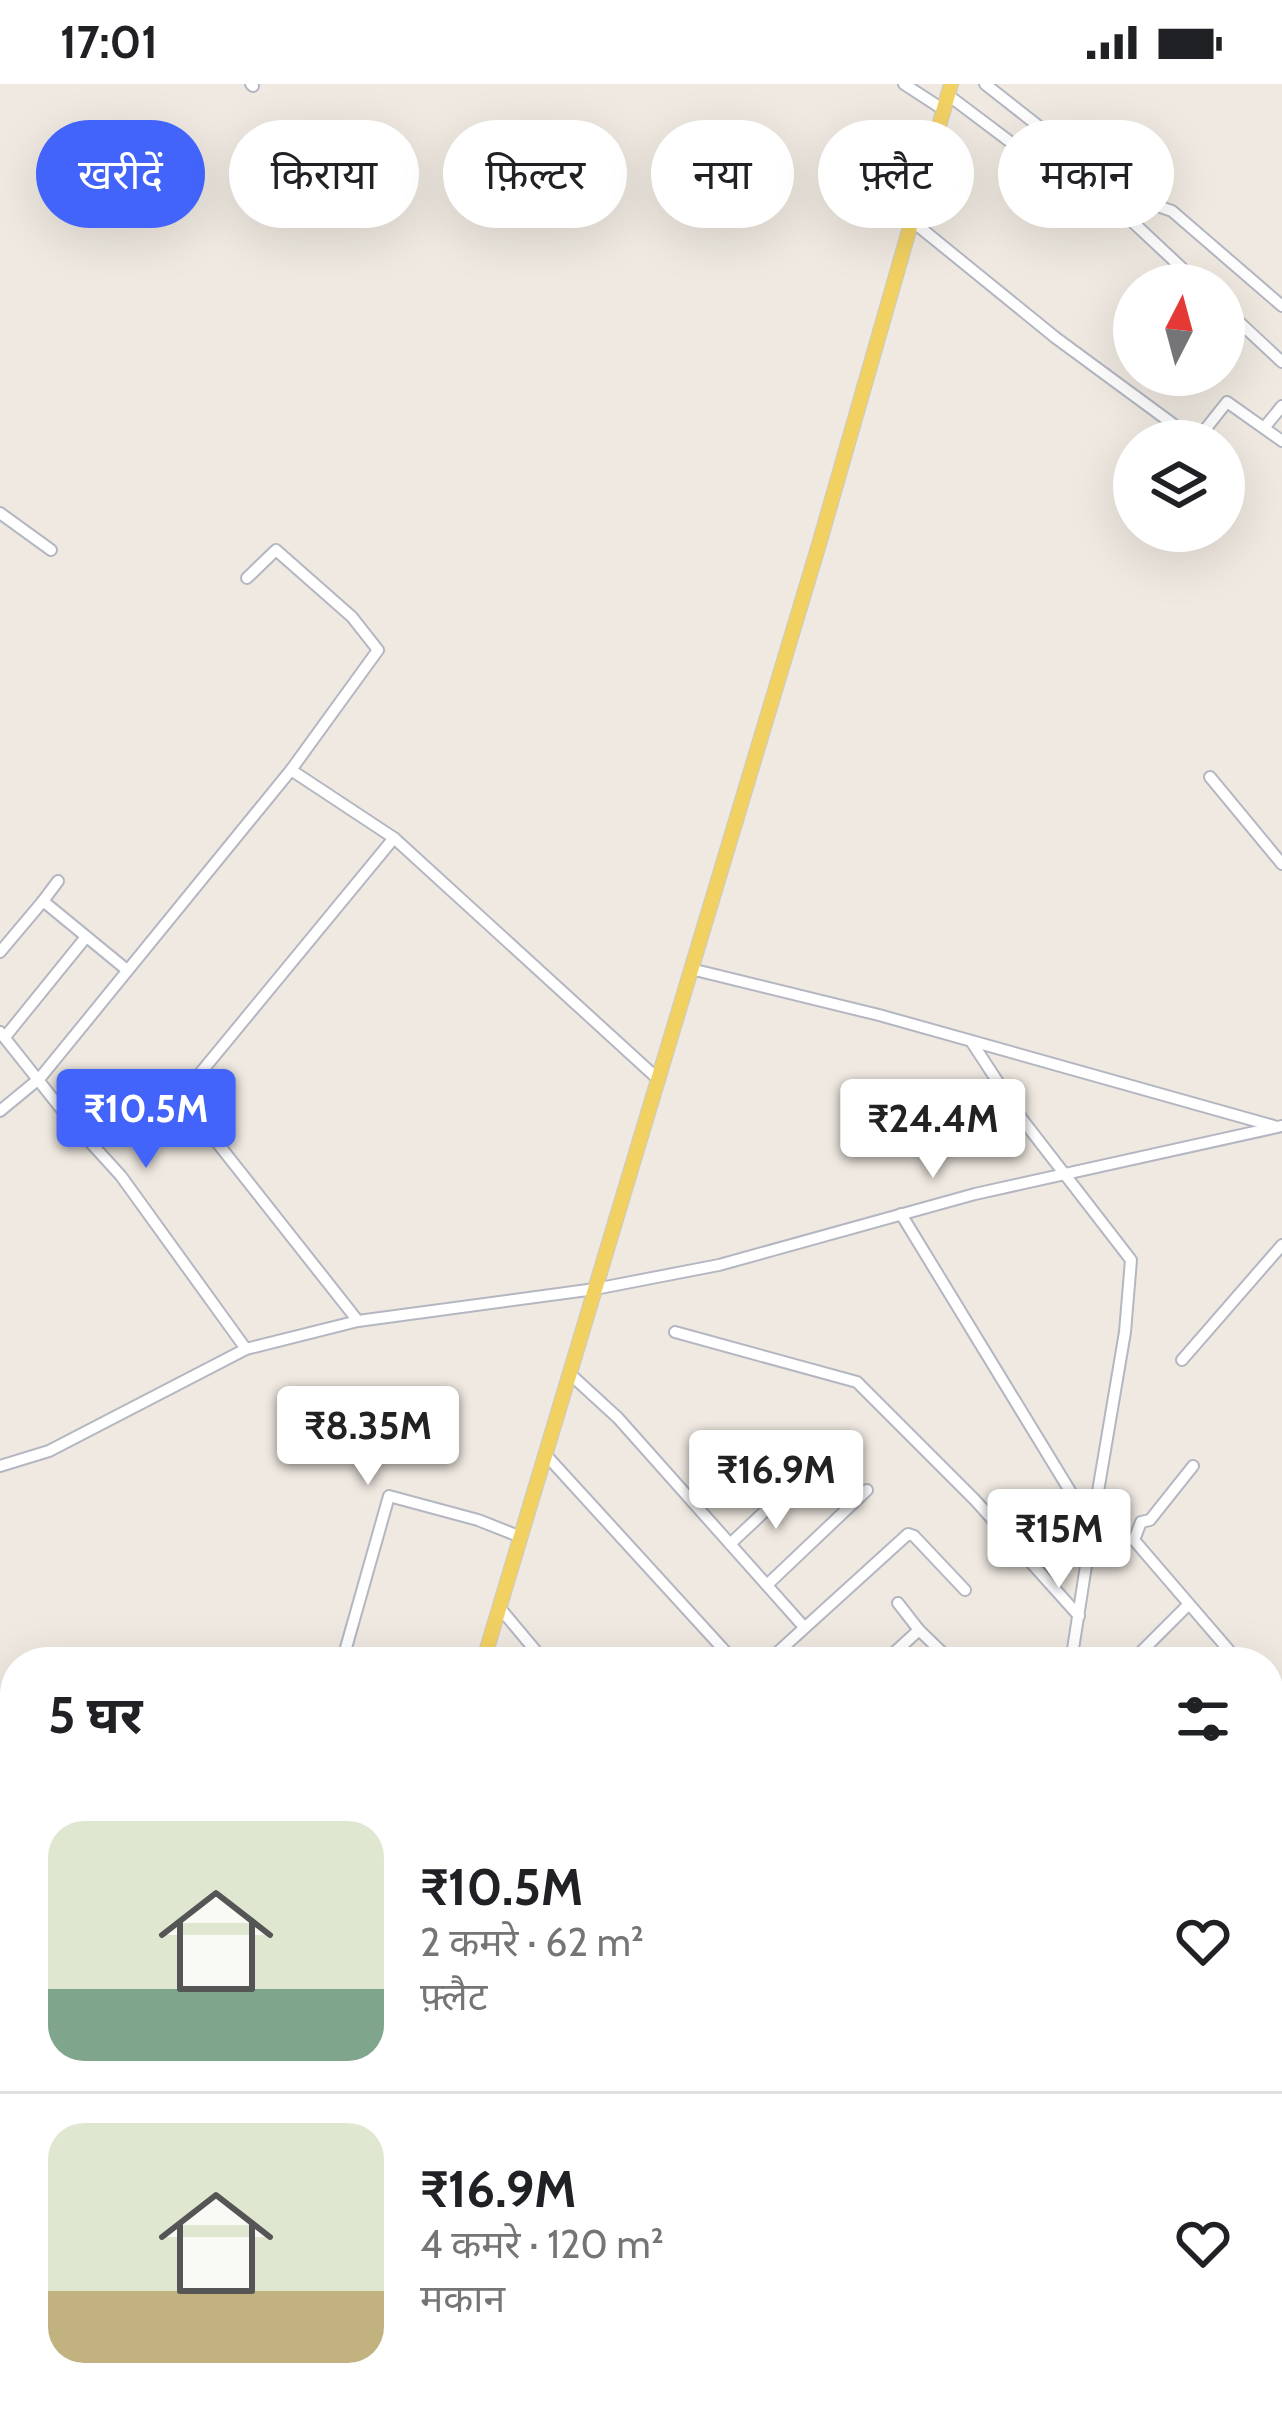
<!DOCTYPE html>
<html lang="hi">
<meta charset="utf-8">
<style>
:root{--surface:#fff;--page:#f2f2f2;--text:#202124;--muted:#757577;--line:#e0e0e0;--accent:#4264fb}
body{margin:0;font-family:Cabin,"Noto Sans Devanagari",sans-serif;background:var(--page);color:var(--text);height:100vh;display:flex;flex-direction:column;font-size:45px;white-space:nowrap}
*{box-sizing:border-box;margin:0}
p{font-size:39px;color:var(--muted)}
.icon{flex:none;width:66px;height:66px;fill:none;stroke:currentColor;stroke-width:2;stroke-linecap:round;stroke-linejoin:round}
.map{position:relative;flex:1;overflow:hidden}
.sheet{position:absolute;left:0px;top:1563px;width:1284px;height:771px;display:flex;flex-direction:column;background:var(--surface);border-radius:48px 48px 0 0;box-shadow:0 12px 48px #0002}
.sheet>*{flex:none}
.guide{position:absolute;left:36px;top:36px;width:1212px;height:108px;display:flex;gap:24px}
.needle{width:78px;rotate:6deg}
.buttons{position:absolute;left:1113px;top:180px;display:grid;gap:24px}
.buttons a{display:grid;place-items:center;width:132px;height:132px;border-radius:50%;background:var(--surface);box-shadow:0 12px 48px #0002;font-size:60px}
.price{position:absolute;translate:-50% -102px;padding:0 27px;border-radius:12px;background:#fff;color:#222;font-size:39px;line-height:78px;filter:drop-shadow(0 3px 6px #0008)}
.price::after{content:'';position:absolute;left:50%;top:72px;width:36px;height:27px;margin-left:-18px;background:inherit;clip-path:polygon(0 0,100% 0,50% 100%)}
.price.selected{background:var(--accent);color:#fff}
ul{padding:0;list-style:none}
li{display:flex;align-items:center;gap:36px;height:300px;padding:0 48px}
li+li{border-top:3px solid var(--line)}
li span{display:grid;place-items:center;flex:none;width:336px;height:240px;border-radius:36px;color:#555}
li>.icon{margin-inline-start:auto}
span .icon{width:144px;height:144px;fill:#fffc;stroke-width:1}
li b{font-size:51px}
h2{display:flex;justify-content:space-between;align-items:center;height:144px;padding:0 48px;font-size:51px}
.chip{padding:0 42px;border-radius:54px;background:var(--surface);box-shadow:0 12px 48px #0002;font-size:42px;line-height:108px}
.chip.selected{background:var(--accent);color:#fff}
.status{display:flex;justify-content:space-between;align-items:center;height:84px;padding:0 60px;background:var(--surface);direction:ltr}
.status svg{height:33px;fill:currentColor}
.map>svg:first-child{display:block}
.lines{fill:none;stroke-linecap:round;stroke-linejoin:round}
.minor-casing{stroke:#b4b7c1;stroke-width:14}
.major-casing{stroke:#c9c9c9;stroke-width:16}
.minor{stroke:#fff;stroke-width:10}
.major{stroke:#f2d163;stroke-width:14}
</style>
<div class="status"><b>17:01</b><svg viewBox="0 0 49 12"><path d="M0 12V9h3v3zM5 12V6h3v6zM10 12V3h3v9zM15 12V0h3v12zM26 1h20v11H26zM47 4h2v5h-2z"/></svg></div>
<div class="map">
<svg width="1282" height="2332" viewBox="0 0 1282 2332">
<rect width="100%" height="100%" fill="#efe9e1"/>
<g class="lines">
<g class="minor-casing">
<g id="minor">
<polyline points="251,0 253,2"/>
<polyline points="904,0 944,26"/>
<polyline points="985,0 1126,111 1172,127 1282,222"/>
<polyline points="948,11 1107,131 1121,127 1200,201"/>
<polyline points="912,137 1056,254 1196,357 1227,318 1282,357"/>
<polyline points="1224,224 1282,278"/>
<polyline points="1264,344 1282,322"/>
<polyline points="0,429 51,466"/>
<polyline points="291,686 394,754 658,995"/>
<polyline points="1210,693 1282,780"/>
<polyline points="43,817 58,797"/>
<polyline points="0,868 43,817 127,886"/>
<polyline points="691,885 879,931 1274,1042"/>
<polyline points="0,948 70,1036 121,1092 246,1265"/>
<polyline points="5,953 86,853"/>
<polyline points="188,1004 394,754"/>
<polyline points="0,1027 40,994 291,686 378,566 352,533 276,466 247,494"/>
<polyline points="208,1047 358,1237"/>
<polyline points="901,1130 1092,1443 1125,1248 1131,1176 1022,1035 971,957"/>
<polyline points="675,1248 857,1298 975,1416 1079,1532"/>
<polyline points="1182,1276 1282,1161"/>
<polyline points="570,1290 618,1334 804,1543"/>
<polyline points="545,1370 735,1578"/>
<polyline points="0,1382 49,1367 246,1265 358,1237 595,1205 719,1181 975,1110 1282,1042"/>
<polyline points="1193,1382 1150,1436 1141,1438 1134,1456 1239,1578"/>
<polyline points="730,1460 794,1400"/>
<polyline points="768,1500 867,1406"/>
<polyline points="898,1519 919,1546"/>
<polyline points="499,1523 545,1578"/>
<polyline points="342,1578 389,1412 478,1436 521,1453"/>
<polyline points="767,1578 908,1450 914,1452 965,1506"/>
<polyline points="884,1578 919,1546 952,1578"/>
<polyline points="1071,1578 1092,1443"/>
<polyline points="1131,1578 1188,1521"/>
<polyline points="1269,1610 1282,1623"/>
<polyline points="1269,1673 1273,1670 1282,1679"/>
<polyline points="1269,1763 1282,1776"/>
<polyline points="1269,1834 1282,1846"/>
<polyline points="1269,1908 1282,1921"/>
<polyline points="1269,2029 1282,2018"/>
<polyline points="1269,2051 1282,2065"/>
<polyline points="1269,2126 1282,2113"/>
<polyline points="1269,2147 1282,2161"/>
<polyline points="1269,2259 1282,2273"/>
<polyline points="1167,2319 1178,2332"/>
</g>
</g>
<g class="major-casing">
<g id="major">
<polyline points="483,1578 820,457 951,0"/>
<polyline points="250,2332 253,2319"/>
</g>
</g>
<use href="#minor" class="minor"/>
<use href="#major" class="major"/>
</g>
</svg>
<div class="buttons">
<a><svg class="needle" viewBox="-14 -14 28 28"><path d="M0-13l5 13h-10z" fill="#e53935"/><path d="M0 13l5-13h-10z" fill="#757577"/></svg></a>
<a><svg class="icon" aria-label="layers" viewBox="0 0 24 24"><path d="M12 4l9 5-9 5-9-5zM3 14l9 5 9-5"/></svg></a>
</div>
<b class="price selected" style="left:146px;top:1087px">₹10.5M</b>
<b class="price" style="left:933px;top:1097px">₹24.4M</b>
<b class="price" style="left:368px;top:1404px">₹8.35M</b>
<b class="price" style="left:776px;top:1448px">₹16.9M</b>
<b class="price" style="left:1059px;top:1507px">₹15M</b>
<div class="guide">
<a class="chip selected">खरीदें</a>
<a class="chip">किराया</a>
<a class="chip">फ़िल्टर</a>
<a class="chip">नया</a>
<a class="chip">फ़्लैट</a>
<a class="chip">मकान</a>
</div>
<section class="sheet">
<h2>5 घर<svg class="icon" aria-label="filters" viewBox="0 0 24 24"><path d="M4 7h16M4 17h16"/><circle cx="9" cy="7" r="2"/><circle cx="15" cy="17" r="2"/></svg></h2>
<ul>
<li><span style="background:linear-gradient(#dfe7d0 70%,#7fa58c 0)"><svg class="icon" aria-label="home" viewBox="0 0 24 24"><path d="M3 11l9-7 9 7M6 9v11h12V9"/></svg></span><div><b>₹10.5M</b><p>2 कमरे · 62 m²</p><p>फ़्लैट</p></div><svg class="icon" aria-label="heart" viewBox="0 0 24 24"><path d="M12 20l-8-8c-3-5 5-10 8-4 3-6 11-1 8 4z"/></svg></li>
<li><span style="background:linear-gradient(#dfe7d0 70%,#c2b280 0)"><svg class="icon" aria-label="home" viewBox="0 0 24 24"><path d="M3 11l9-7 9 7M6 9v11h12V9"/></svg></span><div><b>₹16.9M</b><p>4 कमरे · 120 m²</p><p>मकान</p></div><svg class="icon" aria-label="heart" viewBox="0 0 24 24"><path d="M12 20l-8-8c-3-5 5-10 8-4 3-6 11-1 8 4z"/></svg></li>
</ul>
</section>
</div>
